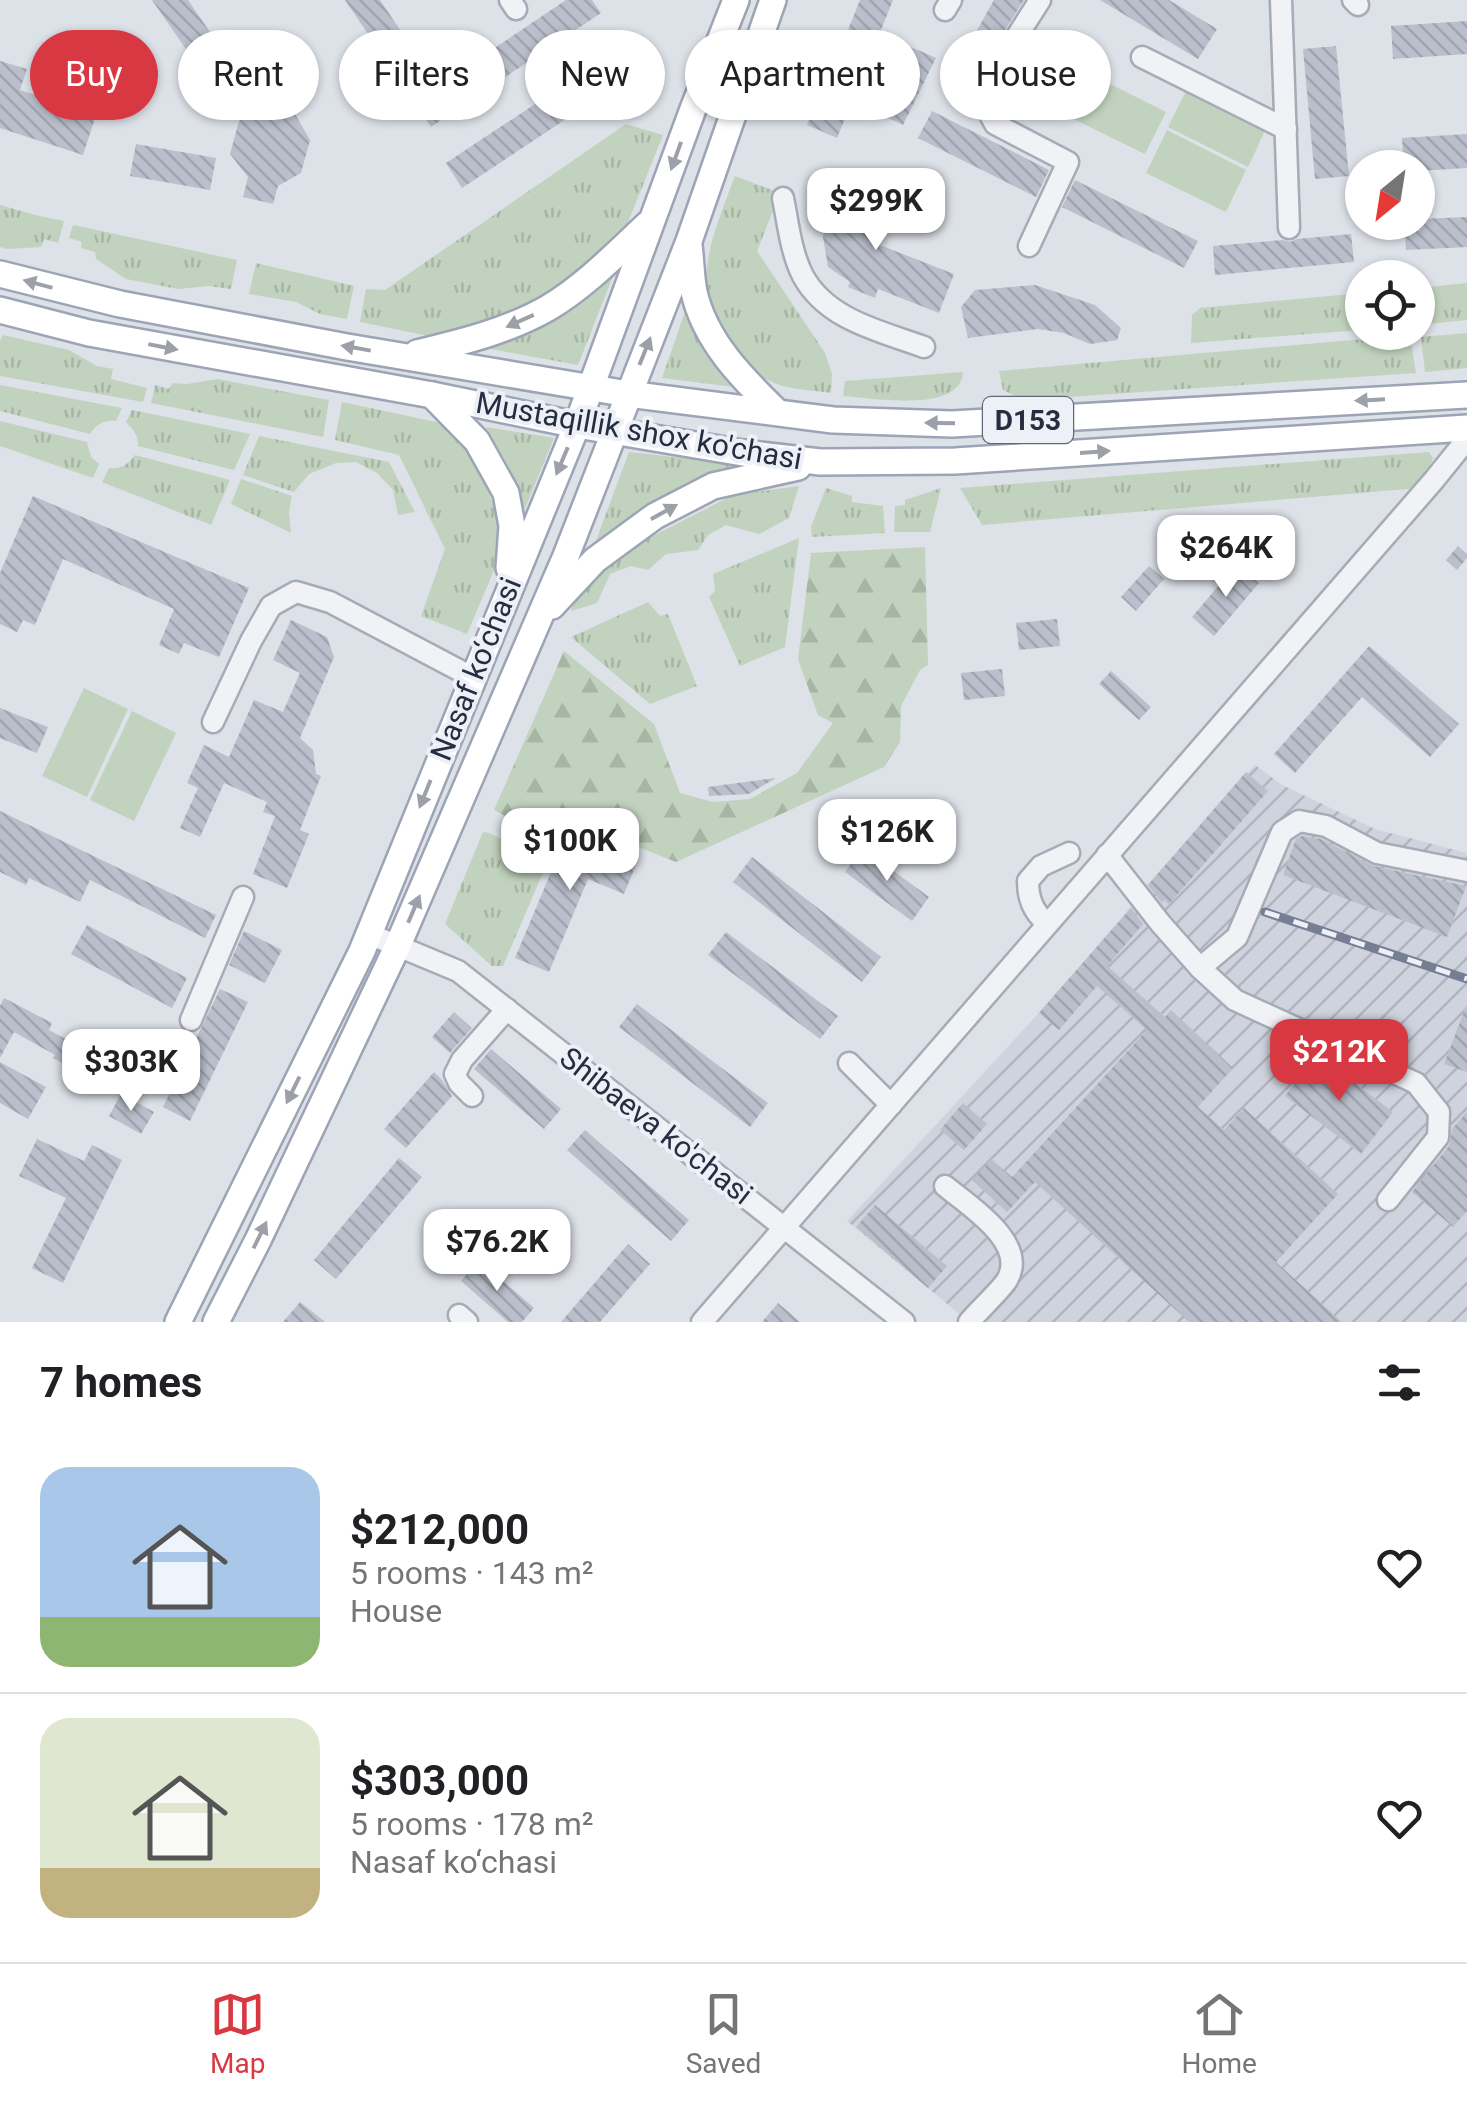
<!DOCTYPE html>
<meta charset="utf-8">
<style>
:root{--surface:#fff;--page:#f6f6f6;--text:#202124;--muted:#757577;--line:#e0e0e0;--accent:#d83842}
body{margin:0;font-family:Roboto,sans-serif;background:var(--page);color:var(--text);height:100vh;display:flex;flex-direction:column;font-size:38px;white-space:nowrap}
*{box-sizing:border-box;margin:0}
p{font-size:32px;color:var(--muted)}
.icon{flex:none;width:55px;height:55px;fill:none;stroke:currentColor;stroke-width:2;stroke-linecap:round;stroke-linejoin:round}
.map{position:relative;height:1322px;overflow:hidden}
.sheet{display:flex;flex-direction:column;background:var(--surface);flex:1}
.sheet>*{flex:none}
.top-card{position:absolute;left:30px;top:30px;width:1408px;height:90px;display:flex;gap:20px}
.needle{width:65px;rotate:210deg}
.tools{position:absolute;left:1345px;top:150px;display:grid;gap:20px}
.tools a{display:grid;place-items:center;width:90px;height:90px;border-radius:50%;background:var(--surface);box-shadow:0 2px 8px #0004;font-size:50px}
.price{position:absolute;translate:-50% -85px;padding:0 22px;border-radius:20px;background:#fff;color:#222;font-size:32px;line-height:65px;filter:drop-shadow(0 2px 5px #0008)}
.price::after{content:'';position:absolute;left:50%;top:60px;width:30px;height:22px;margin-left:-15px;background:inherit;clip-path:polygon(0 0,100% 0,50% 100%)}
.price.active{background:var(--accent);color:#fff}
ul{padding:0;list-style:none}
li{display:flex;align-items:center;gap:30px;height:250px;padding:0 40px}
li+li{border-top:2px solid var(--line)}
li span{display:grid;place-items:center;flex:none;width:280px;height:200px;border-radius:30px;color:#555}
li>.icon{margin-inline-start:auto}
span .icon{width:120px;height:120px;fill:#fffc;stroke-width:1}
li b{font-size:42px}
h2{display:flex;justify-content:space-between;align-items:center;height:120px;padding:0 40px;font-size:42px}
.chip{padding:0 35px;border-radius:45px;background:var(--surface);box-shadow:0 2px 8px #0004;font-size:35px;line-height:90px}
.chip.active{background:var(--accent);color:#fff}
.tabs{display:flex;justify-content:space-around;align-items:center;height:140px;border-top:2px solid var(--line);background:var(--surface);font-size:28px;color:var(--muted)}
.tabs a{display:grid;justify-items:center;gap:5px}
.tabs .active{color:var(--accent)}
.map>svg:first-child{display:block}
.industrial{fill:url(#industrial-furrows)}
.grass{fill:url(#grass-tufts)}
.forest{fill:url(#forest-firs)}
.pitch{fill:#c1d3be}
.building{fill:url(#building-back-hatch)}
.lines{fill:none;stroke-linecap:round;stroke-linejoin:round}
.minor-casing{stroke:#a6abb6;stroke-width:25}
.major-casing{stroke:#9ca4b5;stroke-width:30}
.minor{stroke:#f0f2f6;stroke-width:20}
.major{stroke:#fff;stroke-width:25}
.rail-casing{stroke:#767e93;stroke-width:9}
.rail{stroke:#edf0f6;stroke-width:5;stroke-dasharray:15;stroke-linecap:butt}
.oneway{fill:#9da0a9}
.labels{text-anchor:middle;stroke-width:8;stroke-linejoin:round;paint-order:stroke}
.shield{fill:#edf0f6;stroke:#626877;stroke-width:2.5}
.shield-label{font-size:28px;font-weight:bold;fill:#262d40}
.street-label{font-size:30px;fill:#262d40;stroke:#edf0f6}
</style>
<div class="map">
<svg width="1467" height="1322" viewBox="0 0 1467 1322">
<defs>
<pattern id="industrial-furrows" width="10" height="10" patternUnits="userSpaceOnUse" patternTransform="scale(2.5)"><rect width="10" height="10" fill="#cfd3dd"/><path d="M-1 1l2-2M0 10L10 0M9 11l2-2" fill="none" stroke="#b2b5bf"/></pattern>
<pattern id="grass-tufts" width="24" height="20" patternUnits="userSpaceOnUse" patternTransform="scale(2.5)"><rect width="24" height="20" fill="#c1d3be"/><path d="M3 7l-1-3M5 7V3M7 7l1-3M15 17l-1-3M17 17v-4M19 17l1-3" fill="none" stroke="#a6b5a4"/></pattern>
<pattern id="forest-firs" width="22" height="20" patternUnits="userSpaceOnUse" patternTransform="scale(2.5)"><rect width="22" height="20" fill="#c1d3be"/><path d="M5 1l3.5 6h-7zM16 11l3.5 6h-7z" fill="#a6b5a4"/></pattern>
<pattern id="building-back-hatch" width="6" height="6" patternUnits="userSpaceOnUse" patternTransform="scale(2.5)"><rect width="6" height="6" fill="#babfcb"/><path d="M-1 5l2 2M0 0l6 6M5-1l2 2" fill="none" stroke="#a0a4af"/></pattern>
</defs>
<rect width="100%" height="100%" fill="#dde1e8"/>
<polygon class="industrial" points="1255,765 1282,785 1375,829 1467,853 1467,1322 969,1322 847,1221 1039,1013 1134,903 1147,885"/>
<g class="grass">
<polygon points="626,124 663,135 627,225 592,261 551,294 510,316 465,330 429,336 360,322 366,289 385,290"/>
<path d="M735,176L780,193L757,251L825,353L832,374L831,393C814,390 793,390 777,384C761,379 746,363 735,351C684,294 712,238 735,176Z"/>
<polygon points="0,205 35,215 64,221 58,243 44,239 41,247 7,249 0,247"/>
<polygon points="73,225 237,260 231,289 209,286 178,289 126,279 96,259 95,252 81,248 82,242 69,238"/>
<polygon points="256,263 354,286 347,319 320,314 296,302 249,294"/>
<polygon points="617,266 578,365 474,346"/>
<polygon points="1467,283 1467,320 1418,325 1418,288"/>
<polygon points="1362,293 1362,330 1191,343 1192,315 1200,308"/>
<polygon points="690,297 697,330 707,352 742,388 662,378"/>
<polygon points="1467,333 1467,368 1425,372 1421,337"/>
<polygon points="3,335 69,350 97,366 113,369 111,379 147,388 143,402 0,376 0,341"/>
<polygon points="1410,335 1416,373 1024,400 1003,390 999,371"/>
<path d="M963,372C961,414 872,398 843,396L845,381Z"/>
<polygon points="217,379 329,400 323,437 151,403 155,385 169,389 173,383 187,384"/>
<path d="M0,385L122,408L116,421C104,420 98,423 90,434L0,411Z"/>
<polygon points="342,402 441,423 461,442 483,479 502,525 500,556 467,634 421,616 445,549 399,455 335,440"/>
<path d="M132,410L250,434L234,470L138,446C139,436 133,429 126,422Z"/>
<polygon points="0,421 87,442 91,457 99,464 93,478 0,446"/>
<polygon points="486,427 554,438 524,511 510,469"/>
<polygon points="259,436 389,462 415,512 398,515 393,490 377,473 356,462 336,463 309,474 294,492 243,475"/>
<polygon points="629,452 738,464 649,503 591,554"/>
<polygon points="1429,452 1433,458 1427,475 1419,488 982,525 960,488"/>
<path d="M135,455L230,480L211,525L102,482L109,468C122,469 127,465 135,455Z"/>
<polygon points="241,479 292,496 289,512 291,533 231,504"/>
<polygon points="799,486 789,518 759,534 726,525 708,535 698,550 666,554 648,570 631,566 610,574 597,603 571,611 576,592 595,573 647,539 733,495"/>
<polygon points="826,488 852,496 852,502 883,506 885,533 812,537 811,527"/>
<polygon points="941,488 930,532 894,532 895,506 905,505 905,500"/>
<polygon points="799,538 785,647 740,666 709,597 715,591 713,574"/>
<polygon points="648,602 660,616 668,614 697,686 650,704 571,637"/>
<polygon points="483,832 489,833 548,861 503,966 492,966 445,924"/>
</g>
<polygon class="forest" points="925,547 928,665 920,670 901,706 900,742 884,767 676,862 568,819 555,842 494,810 564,651 654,724 680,793 713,802 750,799 797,773 833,723 818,715 798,659 811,553"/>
<g class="pitch">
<polygon points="1086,72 1166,112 1145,154 1065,115"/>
<polygon points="1189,85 1268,124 1248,167 1168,127"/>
<polygon points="1167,130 1246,170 1226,212 1146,173"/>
<polygon points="84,688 128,709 87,797 42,776"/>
<polygon points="132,711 176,733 134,821 90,800"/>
</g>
<g class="building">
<polygon points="152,0 188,0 214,38 190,55"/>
<polygon points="345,0 380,0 438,86 566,0 592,0 601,13 431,127"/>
<polygon points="860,0 893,0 865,70 860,68 841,114 846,116 837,138 807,125 815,104 818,105"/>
<polygon points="994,0 1024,0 982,66 963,55"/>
<polygon points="1100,0 1169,0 1217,29 1198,59"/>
<polygon points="1467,21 1467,54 1393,59 1391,26"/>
<polygon points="1336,46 1349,176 1315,179 1303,49"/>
<polygon points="911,47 936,58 903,125 879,114"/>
<polygon points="615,51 631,76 462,188 446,163"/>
<polygon points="0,61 27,69 20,90 69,106 75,85 103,94 83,155 0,128"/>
<polygon points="265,107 295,114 310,140 301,173 278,186 273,204 243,197 248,177 230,154 239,121"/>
<polygon points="932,111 1049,170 1036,197 918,138"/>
<polygon points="1467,134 1467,168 1418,171 1418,168 1404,168 1402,138"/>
<polygon points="136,144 216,158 210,190 130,176"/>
<polygon points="1075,180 1198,241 1184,268 1062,207"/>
<polygon points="836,181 865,184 879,192 872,242 954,274 939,313 878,289 875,298 848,287 850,282 828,267 823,237 826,212 833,212"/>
<polygon points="1467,217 1467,247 1406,250 1404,222 1418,222 1418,219"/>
<polygon points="1351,234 1354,262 1215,275 1213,246 1283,240 1290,242 1297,239"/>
<polygon points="1035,285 1095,305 1121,328 1117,340 1090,344 1064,333 1038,329 968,338 961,307 975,290"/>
<polygon points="33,496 249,588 219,657 184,643 179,654 159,645 174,609 63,559 35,625 23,620 17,632 0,624 0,573"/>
<polygon points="1458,546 1467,554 1467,558 1457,570 1446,560"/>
<polygon points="1237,564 1259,583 1214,636 1192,617"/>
<polygon points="1149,566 1164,579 1136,611 1121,597"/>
<polygon points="1057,619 1060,646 1019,650 1016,623"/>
<polygon points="291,620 327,637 334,657 300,738 313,750 316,774 321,776 300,830 309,834 287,888 253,874 275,816 263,812 267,802 224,783 200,837 180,828 198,788 187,783 204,745 229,757 254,700 283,712 300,673 273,660"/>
<polygon points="1369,646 1459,724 1430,757 1362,697 1295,773 1274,754"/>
<polygon points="1002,669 1005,696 964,700 961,673"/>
<polygon points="1111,671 1151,707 1139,720 1099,684"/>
<polygon points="0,708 48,727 37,753 0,738"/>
<polygon points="1246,772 1268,791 1169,904 1164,900 1162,903 1148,885"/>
<polygon points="776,778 749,794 709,796 708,787"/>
<polygon points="0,811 216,915 205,938 90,880 80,902 29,878 26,885 0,872"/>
<polygon points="565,829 638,860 624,894 588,879 549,972 515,958 554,865 551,864"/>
<polygon points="1302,836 1321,839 1374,866 1466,886 1447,937 1283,875 1296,839"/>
<polygon points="862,848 929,897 912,921 845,872"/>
<polygon points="752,857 881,957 862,982 733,882"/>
<polygon points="1131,908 1143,924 1107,966 1165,1017 1171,1010 1233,1068 1198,1107 1224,1130 1244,1108 1338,1194 1276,1262 1342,1322 1189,1322 1035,1182 1007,1212 972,1180 991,1159 1012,1177 1147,1030 1097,986 1059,1030 1039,1013"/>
<polygon points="87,925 187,978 172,1008 71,954"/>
<polygon points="244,931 282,950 265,983 229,965"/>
<polygon points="726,932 838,1016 820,1039 708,955"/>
<polygon points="220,989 248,1002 190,1121 163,1107"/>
<polygon points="4,998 52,1023 49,1030 113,1065 103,1085 53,1058 55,1055 14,1032 0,1058 0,1006"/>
<polygon points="637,1004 768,1103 750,1127 619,1027"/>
<polygon points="1466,1006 1467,1007 1467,1072 1444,1064"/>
<polygon points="454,1012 472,1028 450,1053 432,1037"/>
<polygon points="491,1049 561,1109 544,1129 474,1069"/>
<polygon points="1317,1054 1393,1112 1361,1154 1285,1096"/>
<polygon points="0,1062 46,1087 28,1119 0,1103"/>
<polygon points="434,1072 442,1080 452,1096 406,1148 384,1129"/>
<polygon points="121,1094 154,1112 141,1134 109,1116"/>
<polygon points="963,1103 987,1124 964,1150 940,1130"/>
<polygon points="1467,1112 1467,1211 1453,1227 1412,1192 1449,1146 1452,1129"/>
<polygon points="585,1130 689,1220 671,1241 567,1150"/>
<polygon points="37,1139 84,1161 92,1145 122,1160 63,1283 32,1268 66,1198 19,1176"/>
<polygon points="399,1158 422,1177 336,1279 314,1260"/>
<polygon points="875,1205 947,1266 928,1288 856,1227"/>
<polygon points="628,1244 650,1264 600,1322 561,1322"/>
<polygon points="479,1260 534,1308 522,1322 508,1322 461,1281"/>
<polygon points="300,1302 325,1322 283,1322"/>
<polygon points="778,1303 792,1315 800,1322 762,1322"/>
</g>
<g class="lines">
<g class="minor-casing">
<g id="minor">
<polyline points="510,0 516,9"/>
<polyline points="1281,0 1289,228"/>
<polyline points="1353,0 1358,5"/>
<polyline points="945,10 951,0"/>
<polyline points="1142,57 1286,129"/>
<path d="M783,198C788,223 791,253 803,276C827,320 880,331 924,347"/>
<polyline points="1029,246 1068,162 995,124 986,107 989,80 1040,0"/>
<polyline points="213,722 251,641 271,606 296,592 330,602 472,677"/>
<polyline points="1107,855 1161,924 1200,968 1235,1000 1416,1083 1439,1112 1438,1137 1388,1200"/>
<path d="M1047,924C1033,911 1028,899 1028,881L1041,866L1069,853"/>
<polyline points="369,934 458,971 904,1322"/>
<polyline points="1200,968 1237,937 1282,832 1299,821 1326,826 1377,853 1467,871"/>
<polyline points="191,1020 243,897"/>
<polyline points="849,1063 891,1105"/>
<polyline points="472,1096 459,1083 455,1074 462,1060 507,1009"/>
<path d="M945,1186C968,1205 1029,1243 1007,1280C1001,1290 978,1311 969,1322"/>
<polyline points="459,1315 467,1322"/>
<polyline points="702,1322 1434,480 1467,439"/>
</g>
</g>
<g class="major-casing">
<g id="major">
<path d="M689,245C691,260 691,277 694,292C705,341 742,378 777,412"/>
<polyline points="0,274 120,304 347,347 628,394 833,420 952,424 1467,395"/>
<polyline points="0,310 89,333 432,395 577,425 743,453 820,462 955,461 1467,428"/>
<path d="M417,353C462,342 508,331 548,308C585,286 617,253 648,224"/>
<polyline points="432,395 477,441 506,493 512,526 509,568"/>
<polyline points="552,606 595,560 655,516 713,486 798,467"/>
<polyline points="178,1322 362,951 577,425 693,109 736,0"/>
<polyline points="216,1322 258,1240 398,945 566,556 689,241 773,0"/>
</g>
</g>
<use href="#minor" class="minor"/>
<use href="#major" class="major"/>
<g class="rail-casing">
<polyline id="rail" points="1265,912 1467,979"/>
</g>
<use href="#rail" class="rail"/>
</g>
<defs><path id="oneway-solid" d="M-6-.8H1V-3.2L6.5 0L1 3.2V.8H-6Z" transform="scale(2.5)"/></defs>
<g class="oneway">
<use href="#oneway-solid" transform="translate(676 156) rotate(110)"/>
<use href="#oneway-solid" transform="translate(38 284) rotate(-165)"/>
<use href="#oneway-solid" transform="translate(520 321) rotate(156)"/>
<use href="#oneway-solid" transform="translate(163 347) rotate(11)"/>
<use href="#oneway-solid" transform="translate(356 348) rotate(-170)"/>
<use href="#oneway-solid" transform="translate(645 351) rotate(-68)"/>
<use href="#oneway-solid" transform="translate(1370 400) rotate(177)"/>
<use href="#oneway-solid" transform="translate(940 423) rotate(-179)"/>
<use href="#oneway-solid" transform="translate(1095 452) rotate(-4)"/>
<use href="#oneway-solid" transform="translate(562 461) rotate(113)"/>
<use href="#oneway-solid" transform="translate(664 512) rotate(-29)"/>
<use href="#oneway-solid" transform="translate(425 794) rotate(112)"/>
<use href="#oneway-solid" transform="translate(414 909) rotate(-67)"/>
<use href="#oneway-solid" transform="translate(293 1090) rotate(116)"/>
<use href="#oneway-solid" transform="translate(260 1235) rotate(-64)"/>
</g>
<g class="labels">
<rect class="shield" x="983" y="397" width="90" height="46" rx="8"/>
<g class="shield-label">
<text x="1028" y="430">D153</text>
</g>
<g class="street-label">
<text transform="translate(639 431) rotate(10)" y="10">Mustaqillik shox ko'chasi</text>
<text transform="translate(476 669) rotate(-68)" y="10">Nasaf ko‘chasi</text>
<text transform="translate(656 1126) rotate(38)" y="10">Shibaeva ko'chasi</text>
</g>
</g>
</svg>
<div class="tools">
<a><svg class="needle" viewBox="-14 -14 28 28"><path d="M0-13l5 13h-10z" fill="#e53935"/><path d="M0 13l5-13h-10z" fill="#757577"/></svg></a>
<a><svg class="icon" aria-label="locate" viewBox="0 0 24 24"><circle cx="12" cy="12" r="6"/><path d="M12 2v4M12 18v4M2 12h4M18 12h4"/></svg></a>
</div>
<b class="price" style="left:876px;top:253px">$299K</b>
<b class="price" style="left:1226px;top:600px">$264K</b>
<b class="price" style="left:887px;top:884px">$126K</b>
<b class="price" style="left:570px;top:893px">$100K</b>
<b class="price active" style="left:1339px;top:1104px">$212K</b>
<b class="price" style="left:131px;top:1114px">$303K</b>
<b class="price" style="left:497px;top:1294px">$76.2K</b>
<div class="top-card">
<a class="chip active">Buy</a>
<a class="chip">Rent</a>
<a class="chip">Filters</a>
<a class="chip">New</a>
<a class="chip">Apartment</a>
<a class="chip">House</a>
</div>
</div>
<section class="sheet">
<h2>7 homes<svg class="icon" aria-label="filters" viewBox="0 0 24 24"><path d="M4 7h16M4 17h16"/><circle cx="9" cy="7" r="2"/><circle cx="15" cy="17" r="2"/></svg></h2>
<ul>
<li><span style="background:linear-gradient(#a9c7e8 75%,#8fb573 0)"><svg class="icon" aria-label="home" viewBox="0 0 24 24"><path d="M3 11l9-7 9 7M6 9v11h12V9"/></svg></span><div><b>$212,000</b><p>5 rooms · 143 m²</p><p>House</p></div><svg class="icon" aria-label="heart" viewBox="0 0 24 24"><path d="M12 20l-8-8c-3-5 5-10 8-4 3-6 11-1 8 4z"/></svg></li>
<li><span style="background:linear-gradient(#dfe7d0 75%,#c2b280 0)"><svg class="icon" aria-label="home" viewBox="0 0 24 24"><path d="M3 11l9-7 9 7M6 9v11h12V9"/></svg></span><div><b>$303,000</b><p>5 rooms · 178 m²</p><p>Nasaf ko‘chasi</p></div><svg class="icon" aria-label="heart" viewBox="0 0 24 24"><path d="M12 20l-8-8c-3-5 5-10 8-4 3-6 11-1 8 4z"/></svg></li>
</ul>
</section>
<nav class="tabs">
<a class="active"><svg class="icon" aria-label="map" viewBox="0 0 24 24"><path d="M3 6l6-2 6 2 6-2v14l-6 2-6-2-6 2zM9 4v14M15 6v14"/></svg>Map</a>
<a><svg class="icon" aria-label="saved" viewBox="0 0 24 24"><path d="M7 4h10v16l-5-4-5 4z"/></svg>Saved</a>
<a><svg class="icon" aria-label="home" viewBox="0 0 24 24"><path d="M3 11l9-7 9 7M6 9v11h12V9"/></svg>Home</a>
</nav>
